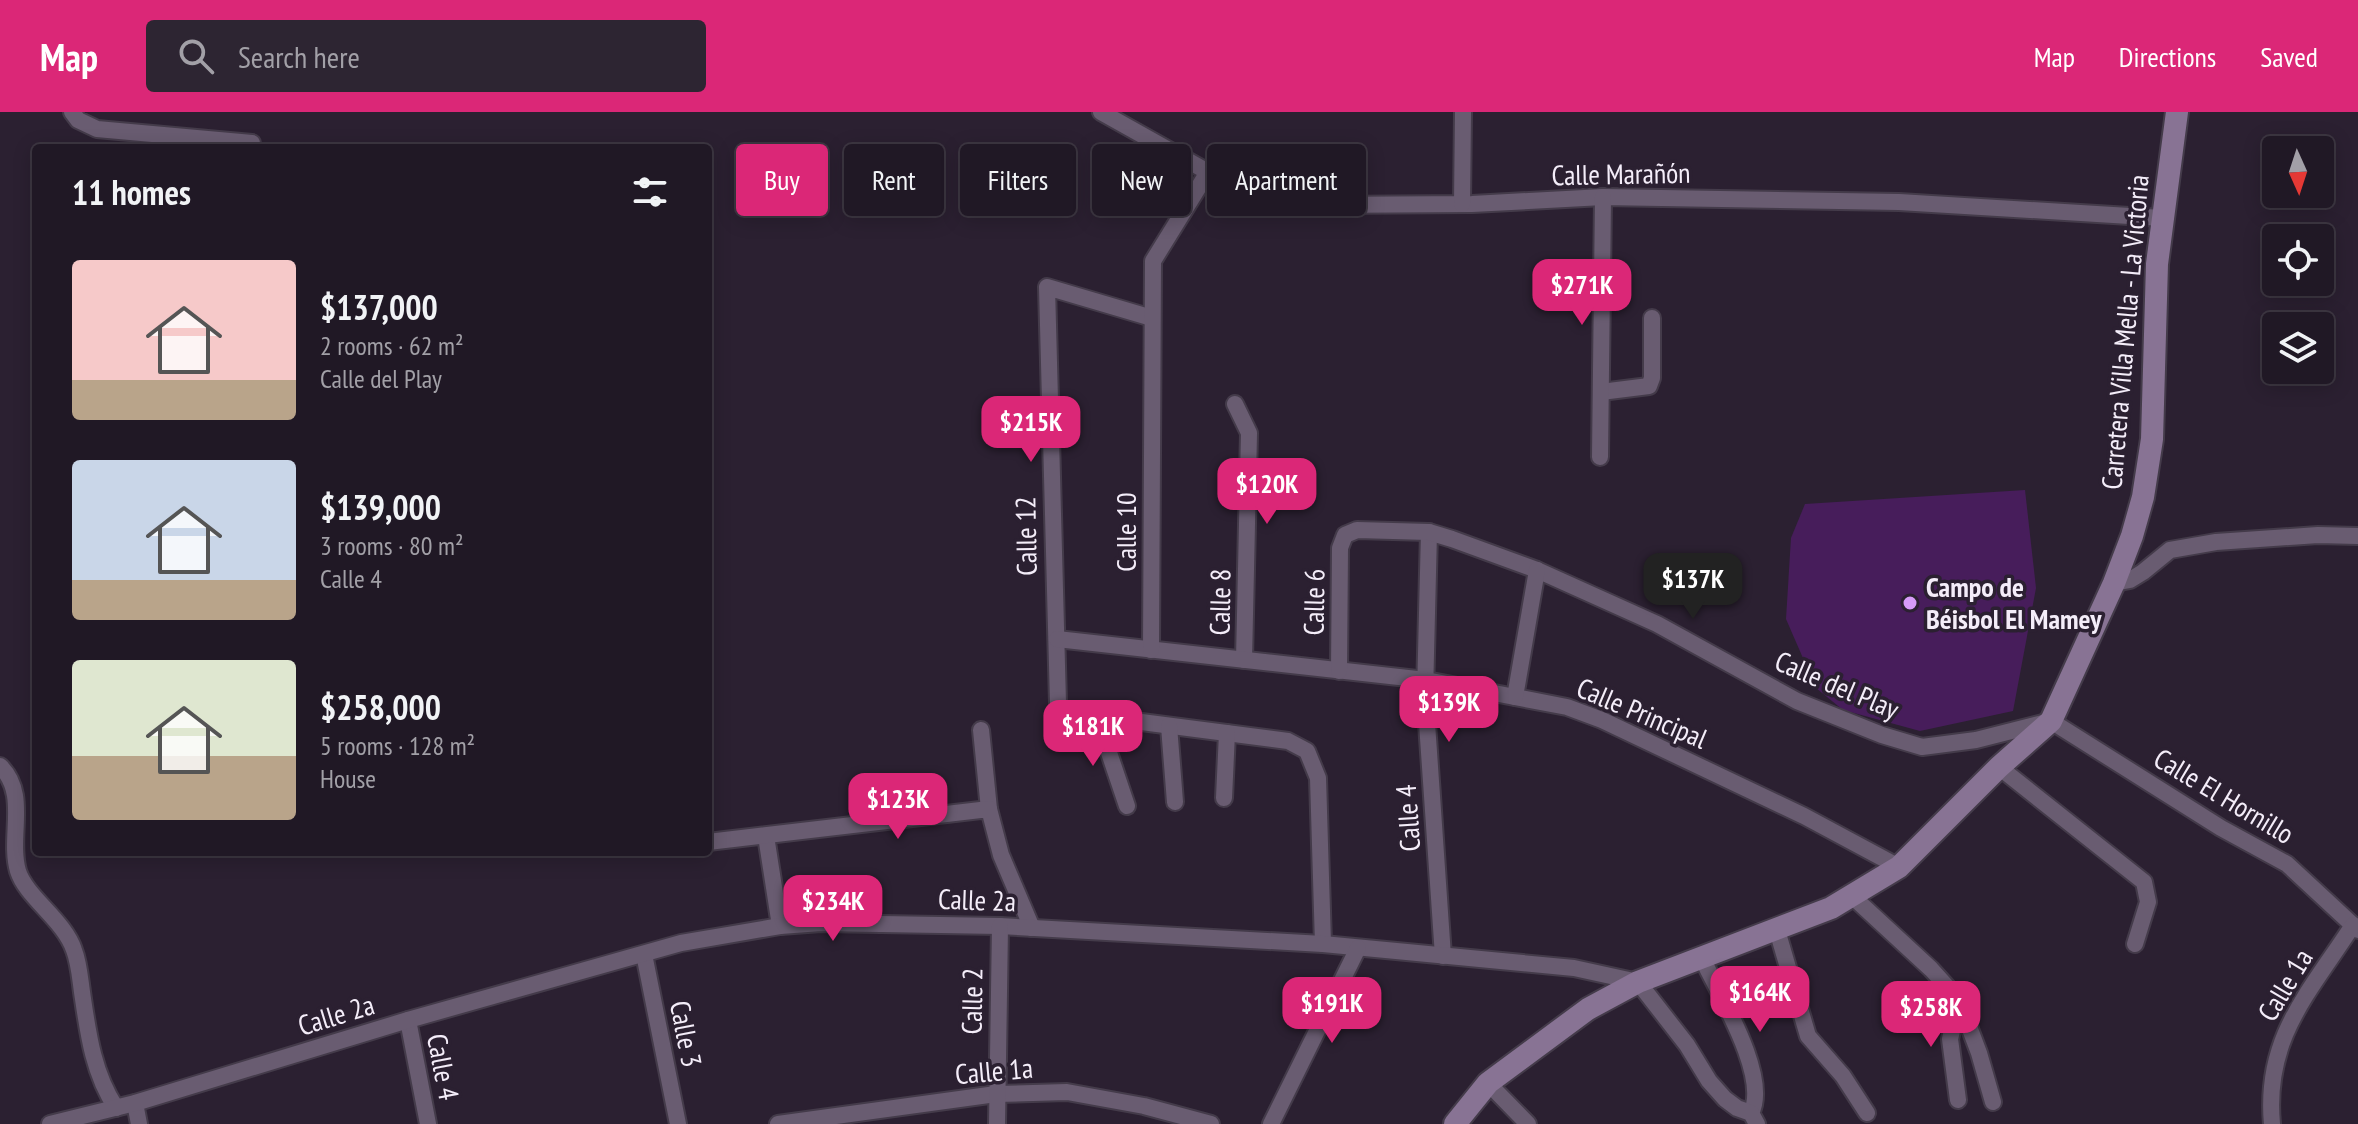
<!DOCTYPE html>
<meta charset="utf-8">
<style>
:root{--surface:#201825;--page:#2d2532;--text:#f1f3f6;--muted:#a2a0a7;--line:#3d3742;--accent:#db2777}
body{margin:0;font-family:"PT Sans Narrow",sans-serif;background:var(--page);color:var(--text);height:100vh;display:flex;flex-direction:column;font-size:30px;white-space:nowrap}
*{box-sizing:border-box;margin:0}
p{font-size:26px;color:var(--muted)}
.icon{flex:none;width:44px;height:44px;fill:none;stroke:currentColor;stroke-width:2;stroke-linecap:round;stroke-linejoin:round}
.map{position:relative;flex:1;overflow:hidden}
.details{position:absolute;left:32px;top:32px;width:680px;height:712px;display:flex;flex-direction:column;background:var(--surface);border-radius:8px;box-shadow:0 4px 20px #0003,0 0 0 2px var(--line)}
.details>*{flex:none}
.hud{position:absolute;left:736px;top:32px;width:760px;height:72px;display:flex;gap:16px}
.needle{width:52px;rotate:177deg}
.buttons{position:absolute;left:2262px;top:24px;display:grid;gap:16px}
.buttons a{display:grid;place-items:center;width:72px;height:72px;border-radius:8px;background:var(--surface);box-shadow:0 4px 20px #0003,0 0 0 2px var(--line);font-size:40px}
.price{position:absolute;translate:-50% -68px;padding:0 18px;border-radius:16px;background:var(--accent);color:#fff;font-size:26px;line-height:52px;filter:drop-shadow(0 2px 4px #0008)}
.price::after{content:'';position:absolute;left:50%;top:48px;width:24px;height:18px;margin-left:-12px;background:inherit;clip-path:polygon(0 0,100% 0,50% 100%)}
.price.on{background:#222;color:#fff}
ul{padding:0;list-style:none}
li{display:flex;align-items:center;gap:24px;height:200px;padding:0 40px}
li span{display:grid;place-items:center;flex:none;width:224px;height:160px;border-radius:8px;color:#555}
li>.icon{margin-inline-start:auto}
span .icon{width:96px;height:96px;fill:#fffc;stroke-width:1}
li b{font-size:34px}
h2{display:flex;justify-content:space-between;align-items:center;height:96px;padding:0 40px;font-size:34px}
.tag{padding:0 28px;border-radius:8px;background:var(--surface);box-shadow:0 4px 20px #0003,0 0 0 2px var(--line);font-size:28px;line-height:72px}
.tag.on{background:var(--accent);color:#fff}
header{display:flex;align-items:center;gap:48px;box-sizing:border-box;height:112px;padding:0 40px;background:var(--accent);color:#fff}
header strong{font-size:38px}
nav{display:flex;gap:44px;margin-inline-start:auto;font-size:28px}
.search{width:560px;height:72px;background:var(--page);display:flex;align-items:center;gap:20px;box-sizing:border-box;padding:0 28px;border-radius:8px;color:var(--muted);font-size:30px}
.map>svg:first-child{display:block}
.green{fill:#471d5b}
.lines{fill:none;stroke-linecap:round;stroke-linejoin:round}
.street-casing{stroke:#443b4a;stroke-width:20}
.secondary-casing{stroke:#443b4a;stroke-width:26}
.street{stroke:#695c71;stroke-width:16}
.secondary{stroke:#887394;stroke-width:22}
.poi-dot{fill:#d79bf9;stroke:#2b2031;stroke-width:3}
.labels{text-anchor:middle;stroke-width:7;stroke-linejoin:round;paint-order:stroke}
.street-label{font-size:28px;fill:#f4edf9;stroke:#2b2031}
.poi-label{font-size:28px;font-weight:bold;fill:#f4edf9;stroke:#2b2031;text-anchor:start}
</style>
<header>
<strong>Map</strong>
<div class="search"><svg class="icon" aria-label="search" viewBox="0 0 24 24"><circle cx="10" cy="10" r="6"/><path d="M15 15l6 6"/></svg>Search here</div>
<nav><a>Map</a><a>Directions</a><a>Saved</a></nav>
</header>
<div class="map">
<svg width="2358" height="1012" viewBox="0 0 2358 1012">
<rect width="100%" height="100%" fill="#2b2031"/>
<polygon class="green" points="2025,378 2036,476 2013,599 1920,619 1843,598 1816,576 1786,507 1791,426 1805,392"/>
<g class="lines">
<g class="street-casing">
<g id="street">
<polyline points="72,0 78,8 97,17 252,31"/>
<polyline points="1101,0 1208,60 1262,82 1316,93 1472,92 1603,85 1899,90 2162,106"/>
<polyline points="1462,92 1463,0"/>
<polyline points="1152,206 1047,175 1058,591 1064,600 1288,629 1307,639 1318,666 1323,832"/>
<polyline points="1601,280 1649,274 1652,266 1652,206"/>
<polyline points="1235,292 1249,321 1244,548"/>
<polyline points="1600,345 1603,85"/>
<polyline points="1429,420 1425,582 1443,844"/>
<polyline points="2114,471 2130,468 2143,460 2170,438 2216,430 2318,423 2358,424"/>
<polyline points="1057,527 1426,568 1567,595 1602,608 1804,704 1899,755"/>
<polyline points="1151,538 1153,149 1208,60"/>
<polyline points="1339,559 1340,436 1345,423 1357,418 1429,420 1452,427 1537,458 1657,512 1797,589 1882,623 1922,635 1976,628 2051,609 2221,716 2287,752 2358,818"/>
<polyline points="1515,585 1537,458"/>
<polyline points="1097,605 1127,694"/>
<polyline points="1169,614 1175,690"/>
<polyline points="981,618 989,697"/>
<path d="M0,654C29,682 8,724 18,759C26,785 64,808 74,838C79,851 80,866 82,880C88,921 93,961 116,996"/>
<polyline points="1999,655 2144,770 2148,790 2135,832"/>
<polyline points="1224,686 1227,621"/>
<polyline points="766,724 780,814"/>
<polyline points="708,730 989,697 1001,743 1032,816"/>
<polyline points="1852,784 1931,857 1959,888 1979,941 1993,990"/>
<polyline points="1777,818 1808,924 1843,964 1867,1001"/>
<polyline points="644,842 678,1012"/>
<path d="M1702,846C1719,882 1770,965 1751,1001"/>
<polyline points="408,908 428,1012"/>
<polyline points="1488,971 1528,1012"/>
<polyline points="1958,988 1950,927 1959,890"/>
<polyline points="135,991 139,1012"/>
<polyline points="50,1012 135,991 408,908 681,831 780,814 821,811 1000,814 1323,832 1574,856 1638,870 1687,933 1709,969 1725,987 1737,996 1751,1001 1757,1012"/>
<polyline points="778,1012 996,982 1067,980 1144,994 1211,1012"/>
<polyline points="997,1012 1000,814"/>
<polyline points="1271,1012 1358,836"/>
<path d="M2272,1012C2264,926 2309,881 2353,813"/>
</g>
</g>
<g class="secondary-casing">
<polyline id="secondary" points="1455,1012 1488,971 1588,897 1638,870 1831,796 1899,755 1999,655 2051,609 2114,471 2132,424 2143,385 2152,327 2157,152 2177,0"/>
</g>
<use href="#street" class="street"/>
<use href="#secondary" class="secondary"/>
</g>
<circle class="poi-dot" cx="1910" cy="491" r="8"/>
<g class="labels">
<g class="street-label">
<text transform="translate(1621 62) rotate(-1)" y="10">Calle Marañón</text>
<text transform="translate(2125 220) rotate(-85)" y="10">Carretera Villa Mella - La Victoria</text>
<text transform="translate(1126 420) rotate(-90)" y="10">Calle 10</text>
<text transform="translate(1026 424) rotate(-91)" y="10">Calle 12</text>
<text transform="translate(1220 490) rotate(-89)" y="10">Calle 8</text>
<text transform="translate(1314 490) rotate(-89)" y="10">Calle 6</text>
<text transform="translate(1837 573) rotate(23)" y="10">Calle del Play</text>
<text transform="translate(1642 601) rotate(23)" y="10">Calle Principal</text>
<text transform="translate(2224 684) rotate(31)" y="10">Calle El Hornillo</text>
<text transform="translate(1408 706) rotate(-94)" y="10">Calle 4</text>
<text transform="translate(977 788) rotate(2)" y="10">Calle 2a</text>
<text transform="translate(2285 873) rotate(-59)" y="10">Calle 1a</text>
<text transform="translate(972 889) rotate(-89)" y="10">Calle 2</text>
<text transform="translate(336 903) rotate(-17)" y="10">Calle 2a</text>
<text transform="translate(686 922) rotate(79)" y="10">Calle 3</text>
<text transform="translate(443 955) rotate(79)" y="10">Calle 4</text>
<text transform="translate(994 959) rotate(-5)" y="10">Calle 1a</text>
</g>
<g class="poi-label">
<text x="1926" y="485">Campo de<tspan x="1926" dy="32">Béisbol El Mamey</tspan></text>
</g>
</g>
</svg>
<div class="buttons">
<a><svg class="needle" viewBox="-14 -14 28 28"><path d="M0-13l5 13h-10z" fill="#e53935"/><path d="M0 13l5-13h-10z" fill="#a2a0a7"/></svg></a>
<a><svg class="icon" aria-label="locate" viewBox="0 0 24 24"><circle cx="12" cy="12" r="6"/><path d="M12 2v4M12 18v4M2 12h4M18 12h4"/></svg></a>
<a><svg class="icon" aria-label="layers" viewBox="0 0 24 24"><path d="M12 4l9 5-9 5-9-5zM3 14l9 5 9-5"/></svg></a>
</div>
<b class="price" style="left:1582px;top:215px">$271K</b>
<b class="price" style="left:1031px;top:352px">$215K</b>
<b class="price" style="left:1267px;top:414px">$120K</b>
<b class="price on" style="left:1693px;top:509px">$137K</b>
<b class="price" style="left:1449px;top:632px">$139K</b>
<b class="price" style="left:1093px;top:656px">$181K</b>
<b class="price" style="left:898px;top:729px">$123K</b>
<b class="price" style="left:833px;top:831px">$234K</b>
<b class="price" style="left:1760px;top:922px">$164K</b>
<b class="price" style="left:1332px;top:933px">$191K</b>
<b class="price" style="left:1931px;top:937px">$258K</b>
<div class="hud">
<a class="tag on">Buy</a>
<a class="tag">Rent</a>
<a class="tag">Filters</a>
<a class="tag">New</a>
<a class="tag">Apartment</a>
</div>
<section class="details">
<h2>11 homes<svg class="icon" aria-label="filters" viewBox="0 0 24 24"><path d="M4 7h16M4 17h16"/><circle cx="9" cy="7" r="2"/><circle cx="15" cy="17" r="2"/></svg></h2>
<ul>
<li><span style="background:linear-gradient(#f6c9c9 75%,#b9a48a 0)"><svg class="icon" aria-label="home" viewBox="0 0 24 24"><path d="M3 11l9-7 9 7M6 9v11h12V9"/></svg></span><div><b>$137,000</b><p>2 rooms · 62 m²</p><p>Calle del Play</p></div></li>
<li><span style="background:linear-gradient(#c9d6e8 75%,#b9a48a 0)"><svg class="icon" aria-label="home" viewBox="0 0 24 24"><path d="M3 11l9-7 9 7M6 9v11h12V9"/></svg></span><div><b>$139,000</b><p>3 rooms · 80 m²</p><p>Calle 4</p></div></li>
<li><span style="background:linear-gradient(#dfe7d0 60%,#b9a48a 0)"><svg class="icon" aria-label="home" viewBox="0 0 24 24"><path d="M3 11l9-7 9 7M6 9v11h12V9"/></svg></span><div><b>$258,000</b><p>5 rooms · 128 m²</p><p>House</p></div></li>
</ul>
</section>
</div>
